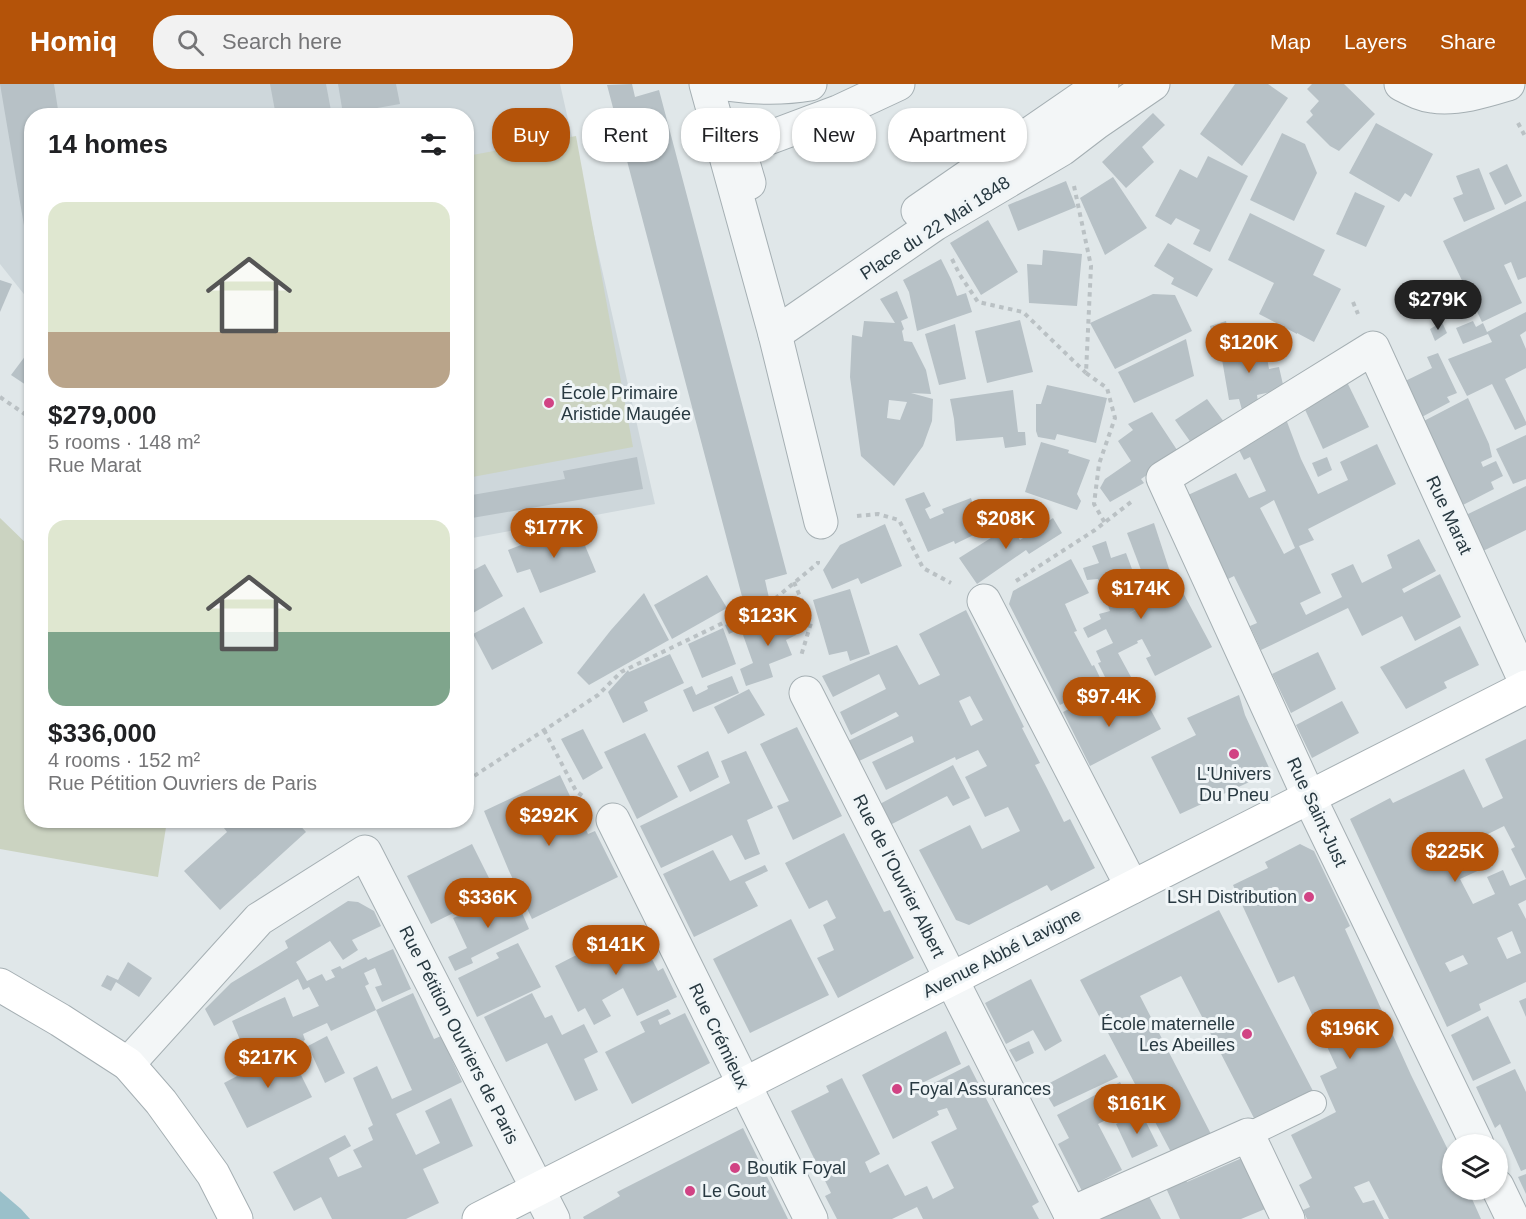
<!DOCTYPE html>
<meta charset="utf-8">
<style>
:root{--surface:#fff;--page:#f2f2f2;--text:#202124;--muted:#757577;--accent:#b45309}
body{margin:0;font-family:Arial,sans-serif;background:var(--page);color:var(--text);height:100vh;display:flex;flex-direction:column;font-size:22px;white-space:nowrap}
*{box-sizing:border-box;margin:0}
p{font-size:20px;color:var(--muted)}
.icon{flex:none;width:33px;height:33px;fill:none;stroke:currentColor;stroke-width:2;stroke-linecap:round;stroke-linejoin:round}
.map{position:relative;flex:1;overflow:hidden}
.drawer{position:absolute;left:24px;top:24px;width:450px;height:720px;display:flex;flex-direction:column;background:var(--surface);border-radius:24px;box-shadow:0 2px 4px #0004}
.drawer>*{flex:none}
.hud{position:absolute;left:492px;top:24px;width:570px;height:54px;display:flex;gap:12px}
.buttons{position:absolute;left:1442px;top:1050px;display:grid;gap:12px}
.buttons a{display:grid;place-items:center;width:66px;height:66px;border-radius:50%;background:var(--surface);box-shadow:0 2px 4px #0004;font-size:30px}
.price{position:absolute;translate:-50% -51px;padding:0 14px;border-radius:21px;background:var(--accent);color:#fff;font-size:20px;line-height:39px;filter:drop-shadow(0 2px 3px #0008)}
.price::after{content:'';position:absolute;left:50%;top:36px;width:18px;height:14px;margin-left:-9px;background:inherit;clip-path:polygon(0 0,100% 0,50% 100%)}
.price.active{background:#222;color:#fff}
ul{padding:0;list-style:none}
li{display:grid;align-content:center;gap:12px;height:318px;padding:0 24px}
li span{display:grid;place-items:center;height:186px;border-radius:18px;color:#555}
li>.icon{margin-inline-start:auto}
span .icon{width:108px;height:108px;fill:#fffc;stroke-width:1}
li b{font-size:26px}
h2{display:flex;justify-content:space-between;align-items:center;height:72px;padding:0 24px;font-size:26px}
.tag{padding:0 21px;border-radius:24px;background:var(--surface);box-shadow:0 2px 4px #0004;font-size:21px;line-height:54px}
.tag.active{background:var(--accent);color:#fff}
header{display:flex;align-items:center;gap:36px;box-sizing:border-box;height:84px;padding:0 30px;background:var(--accent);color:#fff}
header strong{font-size:28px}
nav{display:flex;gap:33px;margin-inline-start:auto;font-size:21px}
.search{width:420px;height:54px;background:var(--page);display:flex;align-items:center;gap:15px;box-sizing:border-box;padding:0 21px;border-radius:24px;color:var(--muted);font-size:22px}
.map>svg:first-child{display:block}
.built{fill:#ced7db}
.green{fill:#cbd3c1}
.water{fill:#9ac0ca}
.building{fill:#b7c1c6;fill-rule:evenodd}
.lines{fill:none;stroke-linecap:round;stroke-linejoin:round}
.lane-casing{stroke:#a5afb3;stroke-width:26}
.street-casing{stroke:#a5afb3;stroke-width:35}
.secondary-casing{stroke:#a5afb3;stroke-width:35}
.path{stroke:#bac1c4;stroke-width:4;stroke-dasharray:4.5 4.5;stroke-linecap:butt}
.lane{stroke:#f3f6f7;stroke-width:24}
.street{stroke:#f3f6f7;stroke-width:33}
.secondary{stroke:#fff;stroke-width:33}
.poi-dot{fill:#d14384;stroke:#f0f5f7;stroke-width:2}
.labels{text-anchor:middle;stroke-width:6;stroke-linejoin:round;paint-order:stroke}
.street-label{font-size:18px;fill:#283941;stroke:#f0f5f7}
.poi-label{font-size:18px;fill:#283941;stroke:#f0f5f7;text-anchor:start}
</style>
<header>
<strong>Homiq</strong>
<div class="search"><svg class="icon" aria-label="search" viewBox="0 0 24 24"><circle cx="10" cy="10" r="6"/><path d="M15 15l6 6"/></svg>Search here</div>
<nav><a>Map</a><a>Layers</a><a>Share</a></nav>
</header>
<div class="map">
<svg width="1526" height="1135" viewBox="0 0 1526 1135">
<rect width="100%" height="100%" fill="#e0e7e9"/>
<polygon class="built" points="0,0 560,0 655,420 467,455 466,32 32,32 31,219 0,180"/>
<g class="green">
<polygon points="576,52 633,363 467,394 467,72"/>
<polygon points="0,434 31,464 32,736 167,737 158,793 0,765"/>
</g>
<polygon class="water" points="0,1107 21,1125 30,1135 0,1135"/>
<g class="building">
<polygon points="0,0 54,0 59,32 32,32 32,177 30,177"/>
<polygon points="270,0 326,0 332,32 276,32"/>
<polygon points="338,0 396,0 400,20 343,30"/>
<polygon points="632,0 635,13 659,6 787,490 765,496 769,514 744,520 607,1"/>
<polygon points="1235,0 1268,0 1288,14 1242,82 1200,50"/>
<polygon points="1312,0 1344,0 1375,30 1339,67 1330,62 1306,38 1313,31 1310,27 1319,17 1307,5"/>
<polygon points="1153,29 1165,41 1142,63 1154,78 1126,104 1102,78"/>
<polygon points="1376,39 1433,70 1411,113 1405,109 1399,118 1349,89"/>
<polygon points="1282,49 1305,60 1317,89 1294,137 1250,116"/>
<polygon points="1208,72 1248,92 1210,168 1193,160 1200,146 1176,134 1171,141 1155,132 1180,85 1197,94"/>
<polygon points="1507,80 1522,112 1505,121 1489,89"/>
<polygon points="1479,84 1495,125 1464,138 1453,114 1463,110 1456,92"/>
<polygon points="1113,93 1147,144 1105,171 1080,114"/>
<polygon points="1066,97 1076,123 1018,147 1008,121"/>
<polygon points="1355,108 1385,122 1366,163 1336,150"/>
<polygon points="1526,117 1526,193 1518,196 1511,178 1504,181 1522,219 1482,238 1443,157"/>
<polygon points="1250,129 1325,166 1313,191 1341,205 1314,258 1297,249 1297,250 1259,230 1274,199 1228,176"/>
<polygon points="988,136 1018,188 981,211 950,159"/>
<polygon points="1168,159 1213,185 1197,213 1171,200 1174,194 1154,182"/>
<polygon points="1043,166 1082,170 1077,222 1029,219 1027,180 1042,181"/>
<polygon points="941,175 951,195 957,212 966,209 972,228 917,247 909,208 903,196"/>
<polygon points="0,196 12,200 0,228"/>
<path d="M897,207L908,234L901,237L904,245L902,247L904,257L912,258L926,286L931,310L911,309L933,315L932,337L923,362L894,402L861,372L850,293L852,251L862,253L864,237L895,239L880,215ZM889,316L907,318L900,336L887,334Z"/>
<polygon points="1153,210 1175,211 1192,247 1115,285 1090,239"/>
<polygon points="1526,228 1526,247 1520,251 1526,265 1526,284 1505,295 1526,338 1526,341 1515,346 1492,300 1467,312 1448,275 1492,258 1488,250 1463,260 1456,244 1473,237 1476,243 1483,239 1487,248"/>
<polygon points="1020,236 1033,288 987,299 975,247"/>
<polygon points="1226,237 1231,258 1214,262 1210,242"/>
<polygon points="1442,238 1447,249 1435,257 1430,245"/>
<polygon points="955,240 966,295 939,301 925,250"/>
<polygon points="1186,255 1194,292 1134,319 1118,288"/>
<polygon points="1264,256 1269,285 1279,283 1284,305 1257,311 1259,325 1242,326 1239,315 1229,316 1220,264"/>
<polygon points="32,263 32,305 11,291"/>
<polygon points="1438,269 1457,309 1447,313 1450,318 1418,335 1401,299 1432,284 1427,273"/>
<polygon points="1347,298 1369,343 1323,365 1302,319"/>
<polygon points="1047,301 1107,314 1096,359 1057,350 1055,356 1038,353 1036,347 1036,320 1041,320"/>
<polygon points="1013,306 1018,348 1025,348 1026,361 1005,364 1003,353 956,357 954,335 950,315"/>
<polygon points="1468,314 1489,360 1492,373 1481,378 1483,383 1496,377 1503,392 1491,398 1494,405 1461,422 1420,339"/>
<polygon points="1207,315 1227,342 1194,363 1175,336"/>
<path d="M1283,327L1301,375L1318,410L1348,396L1340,378L1377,360L1396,400L1308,445L1314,456L1299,462L1321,509L1300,519L1306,531L1342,513L1331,490L1353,480L1362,499L1392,484L1387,471L1419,455L1436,487L1402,505L1404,509L1440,490L1461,533L1415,557L1402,532L1362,552L1348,524L1261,566L1250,542L1257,539L1234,492L1228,495L1188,411L1236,389L1249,414L1266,407L1250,373L1244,376L1236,360ZM1274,416L1295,464L1284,470L1260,424Z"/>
<polygon points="1152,328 1179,369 1141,395 1144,399 1110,418 1100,404 1105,395 1131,377 1118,357 1133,346 1128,340"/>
<polygon points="1526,351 1526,395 1513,400 1496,365"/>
<polygon points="1041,358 1069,366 1068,369 1090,376 1077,410 1081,417 1077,426 1025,408"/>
<polygon points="637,373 643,405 466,435 466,412 565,395 563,387"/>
<polygon points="1327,373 1332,386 1318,393 1312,379"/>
<polygon points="1526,402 1526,446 1483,467 1466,431"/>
<polygon points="924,408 931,422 925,425 930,435 944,429 942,425 971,414 977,434 980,433 984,446 955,460 954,457 928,468 905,415"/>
<polygon points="1053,434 1062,449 1029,470 1026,466 977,500 959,474 1010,442 1020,456"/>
<polygon points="1154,439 1173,497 1149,507 1127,449"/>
<polygon points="576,440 596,488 540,509 530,485 517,489 508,466"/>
<polygon points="885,440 902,482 861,500 858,494 832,505 823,486 840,461"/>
<polygon points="1106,457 1111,474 1126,469 1145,520 1128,530 1180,503 1212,563 1155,592 1146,574 1151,572 1142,555 1137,557 1138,559 1118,569 1131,593 1110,603 1098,579 1101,578 1096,567 1113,559 1106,545 1088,554 1083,544 1101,535 1099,530 1110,527 1098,495 1087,496 1083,484 1099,479 1092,462"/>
<polygon points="1071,475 1089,509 1065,520 1077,547 1074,548 1092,582 1094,581 1103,600 1060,621 1009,520 1013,507"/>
<polygon points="485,480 503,512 466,533 466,490"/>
<polygon points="707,491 727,524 672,555 654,521"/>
<polygon points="850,505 870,570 850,577 847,567 829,571 813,516"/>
<polygon points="644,509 669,556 589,601 577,589 611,546"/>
<polygon points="781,514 796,551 786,556 792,571 769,580 773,593 746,602 740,585 753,579 743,551 780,537 773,517"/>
<polygon points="764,522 767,532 729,550 725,541"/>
<polygon points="524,523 543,559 492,586 473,550"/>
<path d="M966,526L1024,643L1022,644L1040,679L1035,681L1047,704L1064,738L1070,735L1095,784L1051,807L1047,801L969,841L956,836L919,766L970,741L982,765L1020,747L1008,723L985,733L965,693L987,682L978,666L956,676L955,673L886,706L872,678L914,658L912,652L857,678L846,658L899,632L896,628L851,651L840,628L886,605L879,590L833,613L822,592L897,561L919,601L940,591L919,550ZM970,612L983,636L971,642L959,617Z"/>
<polygon points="1460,542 1479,581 1444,598 1447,604 1406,625 1380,583"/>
<polygon points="723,544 736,580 702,594 688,560"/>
<polygon points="1318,568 1336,605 1291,629 1272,590"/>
<polygon points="670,570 684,599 644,618 648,627 623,639 608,608 628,586 629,588"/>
<polygon points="732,592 739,609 693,628 683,606 692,602 696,611 708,605 707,602"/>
<polygon points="466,598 468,598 474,638 466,639"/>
<polygon points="749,605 765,631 728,650 714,623"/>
<polygon points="1100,609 1102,613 1095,617 1104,635 1145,615 1161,645 1090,682 1063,628"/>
<polygon points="1239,611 1245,631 1271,688 1180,730 1151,673 1196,651 1187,634"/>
<polygon points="1342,617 1359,649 1312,674 1296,641"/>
<polygon points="797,643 842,732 793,756 777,722 789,717 760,660"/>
<polygon points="583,645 603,684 583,696 561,655"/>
<polygon points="645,649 678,713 637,735 604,668"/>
<path d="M1526,655V795L1511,765L1515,763L1504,742L1484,752L1494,772L1480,779L1484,784L1460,795L1473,820L1495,810L1487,793L1503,786L1510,802L1526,795V816L1518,820L1526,835V898L1479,920L1481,926L1447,943L1350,735L1390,714L1393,719L1464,685L1483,724L1503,714L1485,675ZM1512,847L1521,869L1507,875L1497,854ZM1463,871L1468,880L1450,888L1445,879Z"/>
<polygon points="708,667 719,693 690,708 677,682"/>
<polygon points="746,667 773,724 747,736 760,770 745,776 732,751 661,784 640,742 730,699 721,677"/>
<polygon points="953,681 970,714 953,722 947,712 888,742 878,721"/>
<polygon points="560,691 588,750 595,747 618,793 532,835 509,787 484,727"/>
<polygon points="218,736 295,736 306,748 220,826 184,787 227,748"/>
<polygon points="844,749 884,828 890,826 914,874 838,914 817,874 834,866 823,841 836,834 827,816 809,825 785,779"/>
<polygon points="472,760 496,808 431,840 407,792"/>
<polygon points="1300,760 1314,767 1350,842 1345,845 1411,991 1452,1074 1452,1106 1468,1106 1481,1135 1389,1135 1369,1097 1354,1103 1363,1119 1374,1116 1384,1135 1307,1135 1303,1126 1310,1123 1299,1101 1312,1094 1291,1051 1336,1028 1320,992 1337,984 1294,892 1278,899 1233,801 1268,784 1265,778"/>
<polygon points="713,766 730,797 765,781 768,787 745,798 758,822 694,853 663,790"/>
<polygon points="514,810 529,845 471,874 473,879 455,887 448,873 467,864 453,834"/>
<polygon points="348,817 358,818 374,827 381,842 352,856 358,866 343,876 330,857 296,878 307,897 322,890 326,897 335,893 331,886 340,882 342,885 366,873 368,876 393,865 411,905 382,918 375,903 382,901 375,884 364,889 369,900 365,902 376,926 413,909 434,955 441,952 462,998 396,1030 416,1071 440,1059 425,1027 451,1014 473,1062 423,1085 439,1119 406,1135 332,1135 321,1113 294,1127 273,1088 345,1051 351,1062 329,1074 338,1093 362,1083 353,1066 373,1056 368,1044 373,1041 353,994 377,982 392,1015 412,1006 376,926 331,947 327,939 303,950 305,956 288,965 285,960 249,977 232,937 285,913 293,933 319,922 309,903 303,906 298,895 214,942 205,925 231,899 288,864 285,857"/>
<polygon points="1219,826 1313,1007 1256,1038 1181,892 1140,912 1211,1050 1172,1070 1080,896"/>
<polygon points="791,835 829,911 750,949 713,875"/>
<polygon points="635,841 658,887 663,884 677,913 637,932 623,904 602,916 611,932 594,941 585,924 578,928 555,882"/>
<polygon points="518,859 541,903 477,933 458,894 499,874 496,869"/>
<polygon points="128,878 152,894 139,913 116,898 111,907 101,902 107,891 118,896"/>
<polygon points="1031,895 1062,957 1045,967 1033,946 1006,960 985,919"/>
<polygon points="532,909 545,934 552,931 562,951 584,940 598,968 584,975 598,1006 575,1017 547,959 506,978 484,933"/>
<polygon points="1526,914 1526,933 1519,917"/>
<polygon points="668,925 671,930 658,936 660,941 685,929 710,979 632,1020 605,968 645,948 640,938"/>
<polygon points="1488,932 1511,979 1473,997 1451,951"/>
<polygon points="946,947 961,980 922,999 930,1012 934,1010 930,1001 969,981 1039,1118 1032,1122 1039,1135 923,1135 917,1123 892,1135 837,1135 825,1112 831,1109 791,1027 829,1008 826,1002 842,994 880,1070 865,1078 870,1089 888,1080 905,1112 927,1102 933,1115 954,1104 931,1058 957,1045 947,1024 937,1027 939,1031 893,1055 862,991"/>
<polygon points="327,952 345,989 325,999 308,962"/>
<polygon points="1029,957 1034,969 1016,978 1009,966"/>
<polygon points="288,965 312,1013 247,1044 224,999"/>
<polygon points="1105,970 1118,993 1054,1023 1042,1003"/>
<polygon points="1515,985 1526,1008 1526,1085 1521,1087 1500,1040 1495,1044 1476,1003"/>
<polygon points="1120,998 1133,1022 1098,1040 1122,1086 1082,1107 1058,1060 1069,1054 1057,1031"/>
<polygon points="1141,1028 1158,1062 1132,1074 1116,1040"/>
<polygon points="743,1044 788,1135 584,1135 583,1133 620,1112 617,1108"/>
<polygon points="1242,1074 1265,1125 1241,1135 1180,1135 1161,1093 1181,1085 1187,1098"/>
<polygon points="1526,1090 1526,1110 1518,1093"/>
<polygon points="1145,1105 1161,1135 1096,1135"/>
</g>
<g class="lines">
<g class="lane-casing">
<polyline id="lane" points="1248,1051 1314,1019"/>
</g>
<g class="street-casing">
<g id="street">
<polyline points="706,0 775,250 821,438"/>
<path d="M725,0C754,4 781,5 810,0"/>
<path d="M1401,0C1411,5 1421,11 1432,12C1456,16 1485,7 1508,0"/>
<polyline points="749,99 739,65 838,28 898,0"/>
<polyline points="918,127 1102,0"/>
<polyline points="775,250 935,140 1062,65 1096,39 1153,0"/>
<polyline points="984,517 1132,803"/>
<polyline points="806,609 1073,1135"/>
<polyline points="613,736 811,1135"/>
<polyline points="128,980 259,835 365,768 553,1135"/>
<polyline points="1477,1060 1309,713 1163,394 1373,264 1526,599"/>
<polyline points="1497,1102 1513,1135"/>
<polyline points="1070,1130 1248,1051 1288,1135"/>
</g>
</g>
<g class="secondary-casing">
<g id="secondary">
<polyline points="0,901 60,936 128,980 161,1018 213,1090 236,1135"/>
<polyline points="479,1135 1526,603"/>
</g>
</g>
<g class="path">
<polyline points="1518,39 1526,54"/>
<polyline points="1074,102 1091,182 1086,289 1107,304 1115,334 1099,380 1094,420 1105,439"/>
<polyline points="952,175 960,191 978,218 1023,228 1086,289"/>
<polyline points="1353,218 1358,230"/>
<polyline points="0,313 32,335"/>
<polyline points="857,432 878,430 899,436 923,484 951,499"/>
<polyline points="1016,497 1095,446 1131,418"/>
<polyline points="794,498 811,539 801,572"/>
<polyline points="544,646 576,707 584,713"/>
<polyline points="466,694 471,694 598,611 621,588 777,513 818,479 818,477"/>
</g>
<use href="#lane" class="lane"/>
<use href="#street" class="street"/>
<use href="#secondary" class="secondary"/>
</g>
<g class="poi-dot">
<circle cx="549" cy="319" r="6"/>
<circle cx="1234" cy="670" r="6"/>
<circle cx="1309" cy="813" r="6"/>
<circle cx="1247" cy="950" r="6"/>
<circle cx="897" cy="1005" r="6"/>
<circle cx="735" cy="1084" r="6"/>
<circle cx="690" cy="1107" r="6"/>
</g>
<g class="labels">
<g class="street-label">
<text transform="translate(935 144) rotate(-33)" y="6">Place du 22 Mai 1848</text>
<text transform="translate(1449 431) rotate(65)" y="6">Rue Marat</text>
<text transform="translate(1317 728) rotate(65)" y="6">Rue Saint-Just</text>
<text transform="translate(899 792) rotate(63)" y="6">Rue de l'Ouvrier Albert</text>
<text transform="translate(1002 869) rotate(-27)" y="6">Avenue Abbé Lavigne</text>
<text transform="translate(459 951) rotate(63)" y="6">Rue Pétition Ouvriers de Paris</text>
<text transform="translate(719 952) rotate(64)" y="6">Rue Crémieux</text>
</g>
<g class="poi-label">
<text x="561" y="315">École Primaire<tspan x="561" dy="21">Aristide Maugée</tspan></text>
<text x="1234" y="696" text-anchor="middle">L'Univers<tspan x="1234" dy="21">Du Pneu</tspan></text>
<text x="1297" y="819" text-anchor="end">LSH Distribution</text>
<text x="1235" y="946" text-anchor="end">École maternelle<tspan x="1235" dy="21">Les Abeilles</tspan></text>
<text x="909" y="1011">Foyal Assurances</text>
<text x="747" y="1090">Boutik Foyal</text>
<text x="702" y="1113">Le Gout</text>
</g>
</g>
</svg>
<div class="buttons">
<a><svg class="icon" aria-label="layers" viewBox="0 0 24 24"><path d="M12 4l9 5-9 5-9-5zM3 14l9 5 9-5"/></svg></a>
</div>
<b class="price active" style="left:1438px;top:247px">$279K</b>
<b class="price" style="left:1249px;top:290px">$120K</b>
<b class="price" style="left:1006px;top:466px">$208K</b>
<b class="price" style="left:554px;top:475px">$177K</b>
<b class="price" style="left:1141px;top:536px">$174K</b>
<b class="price" style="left:768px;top:563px">$123K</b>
<b class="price" style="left:1109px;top:644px">$97.4K</b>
<b class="price" style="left:549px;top:763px">$292K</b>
<b class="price" style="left:1455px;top:799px">$225K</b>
<b class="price" style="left:488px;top:845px">$336K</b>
<b class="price" style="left:616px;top:892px">$141K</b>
<b class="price" style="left:1350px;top:976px">$196K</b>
<b class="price" style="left:268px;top:1005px">$217K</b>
<b class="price" style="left:1137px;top:1051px">$161K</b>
<div class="hud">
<a class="tag active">Buy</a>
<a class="tag">Rent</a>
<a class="tag">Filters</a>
<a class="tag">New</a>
<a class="tag">Apartment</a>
</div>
<section class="drawer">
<h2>14 homes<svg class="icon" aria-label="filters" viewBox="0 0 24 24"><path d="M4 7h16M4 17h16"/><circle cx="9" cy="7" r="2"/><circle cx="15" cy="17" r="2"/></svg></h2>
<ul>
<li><span style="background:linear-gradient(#dfe7d0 70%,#b9a48a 0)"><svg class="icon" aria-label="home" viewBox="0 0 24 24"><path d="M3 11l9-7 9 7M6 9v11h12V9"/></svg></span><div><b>$279,000</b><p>5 rooms · 148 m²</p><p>Rue Marat</p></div></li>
<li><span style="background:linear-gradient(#dfe7d0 60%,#7fa58c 0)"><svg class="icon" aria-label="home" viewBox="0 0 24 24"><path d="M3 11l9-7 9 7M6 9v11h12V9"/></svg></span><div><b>$336,000</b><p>4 rooms · 152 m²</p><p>Rue Pétition Ouvriers de Paris</p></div></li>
</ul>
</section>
</div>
